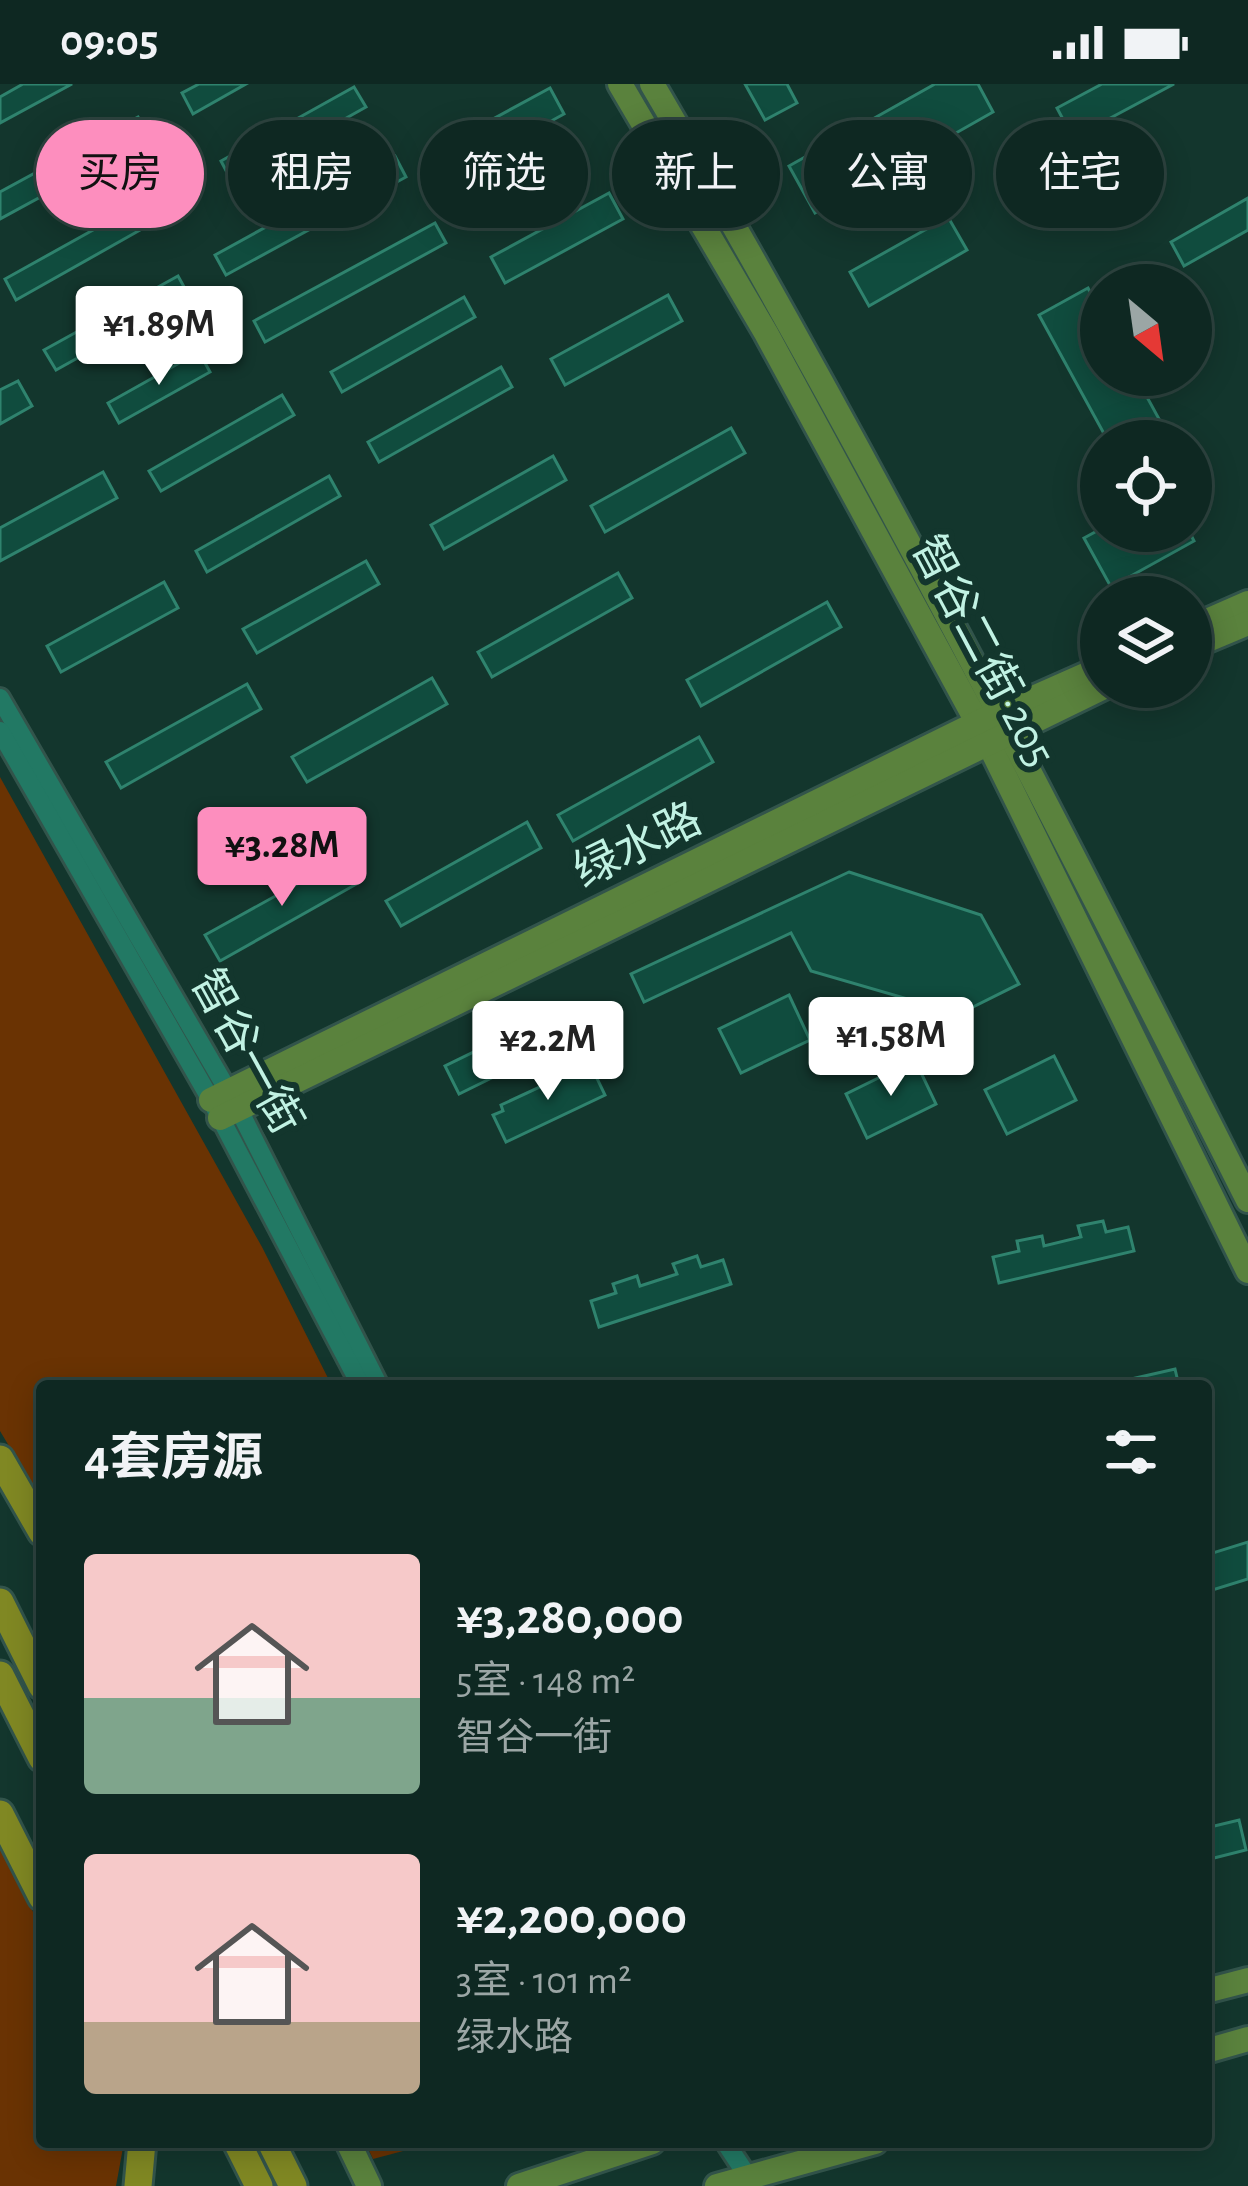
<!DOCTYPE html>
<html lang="zh">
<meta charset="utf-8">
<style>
:root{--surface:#0e2822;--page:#17302a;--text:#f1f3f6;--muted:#9ba6a5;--line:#2e4440;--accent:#fd8ebe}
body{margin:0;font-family:"Alegreya Sans","Noto Sans SC",sans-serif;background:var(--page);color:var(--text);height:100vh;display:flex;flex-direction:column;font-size:45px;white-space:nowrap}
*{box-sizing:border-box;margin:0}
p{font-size:39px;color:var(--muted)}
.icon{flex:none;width:66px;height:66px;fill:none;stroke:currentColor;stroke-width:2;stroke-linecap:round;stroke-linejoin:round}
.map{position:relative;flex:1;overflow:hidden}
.details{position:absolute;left:36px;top:1296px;width:1176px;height:768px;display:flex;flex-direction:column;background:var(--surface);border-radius:12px;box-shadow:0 6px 30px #0003,0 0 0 3px var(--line)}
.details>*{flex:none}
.banner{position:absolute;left:36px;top:36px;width:1176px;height:108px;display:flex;gap:24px}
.needle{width:78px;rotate:151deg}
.buttons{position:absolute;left:1080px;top:180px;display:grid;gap:24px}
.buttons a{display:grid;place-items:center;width:132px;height:132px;border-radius:50%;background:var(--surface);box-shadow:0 6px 30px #0003,0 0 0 3px var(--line);font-size:60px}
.price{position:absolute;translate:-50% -102px;padding:0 27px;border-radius:12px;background:#fff;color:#222;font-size:39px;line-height:78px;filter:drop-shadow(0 3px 6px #0008)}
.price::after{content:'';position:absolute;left:50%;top:72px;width:36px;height:27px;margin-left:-18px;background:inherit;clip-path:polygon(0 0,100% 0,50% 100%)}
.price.selected{background:var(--accent);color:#111}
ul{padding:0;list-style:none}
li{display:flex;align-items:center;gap:36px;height:300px;padding:0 48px}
li span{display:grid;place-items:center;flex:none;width:336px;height:240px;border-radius:12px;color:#555}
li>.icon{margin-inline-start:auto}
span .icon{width:144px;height:144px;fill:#fffc;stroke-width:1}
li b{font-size:51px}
h2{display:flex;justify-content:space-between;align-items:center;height:144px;padding:0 48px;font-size:51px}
.pill{padding:0 42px;border-radius:54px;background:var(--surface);box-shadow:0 6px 30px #0003,0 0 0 3px var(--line);font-size:42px;line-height:108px}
.pill.selected{background:var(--accent);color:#111}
.status{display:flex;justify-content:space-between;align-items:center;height:84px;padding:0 60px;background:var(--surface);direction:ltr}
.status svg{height:33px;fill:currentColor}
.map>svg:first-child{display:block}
.green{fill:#6a3303}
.building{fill:#104c3e;stroke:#2f836e;stroke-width:3}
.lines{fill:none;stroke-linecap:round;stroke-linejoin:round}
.minor-casing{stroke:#32544b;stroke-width:24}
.major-casing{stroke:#32544b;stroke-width:30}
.highway-casing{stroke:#32544b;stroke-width:33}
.minor{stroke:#227964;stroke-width:18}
.major{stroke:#5a823d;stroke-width:24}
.highway{stroke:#808823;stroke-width:27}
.labels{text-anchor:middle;stroke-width:12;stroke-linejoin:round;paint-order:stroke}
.street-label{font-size:45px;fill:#c1f2e3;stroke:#13362d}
</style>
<div class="status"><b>09:05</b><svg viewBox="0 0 49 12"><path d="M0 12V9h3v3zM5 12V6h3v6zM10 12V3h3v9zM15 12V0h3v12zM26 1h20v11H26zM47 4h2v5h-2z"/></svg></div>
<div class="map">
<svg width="1248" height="2102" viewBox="0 0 1248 2102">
<rect width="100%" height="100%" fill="#13362d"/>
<g class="green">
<polygon points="0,693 262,1163 332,1302 42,1302 42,1417 0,1347"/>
<polygon points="0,1765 42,1845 42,2058 124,2058 116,2102 0,2102"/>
<polygon points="365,2058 437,2058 373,2075"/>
</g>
<g class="building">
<polygon points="23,0 72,0 0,39 0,13"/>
<polygon points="199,0 246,0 193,30 182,9"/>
<polygon points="745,0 787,0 797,19 765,36"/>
<polygon points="935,0 978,0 993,28 815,129 789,82"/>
<polygon points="1102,0 1174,0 1073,54 1057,24"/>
<polygon points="354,3 366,23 232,98 221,77"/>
<polygon points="550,4 564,30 447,94 432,68"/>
<polygon points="138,33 149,54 0,135 0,108"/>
<polygon points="395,72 406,93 226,191 215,171"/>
<polygon points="609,109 623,135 505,199 491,173"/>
<polygon points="1248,114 1248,146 1184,182 1171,158"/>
<polygon points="138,121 149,141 16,216 5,195"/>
<polygon points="948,133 967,166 869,222 850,188"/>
<polygon points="435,139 446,159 265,258 254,237"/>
<polygon points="178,192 189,212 56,286 44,266"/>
<polygon points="1088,204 1101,229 1101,291 1135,291 1171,357 1108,357 1039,231"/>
<polygon points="668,211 682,237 565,301 551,275"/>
<polygon points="464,213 475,233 342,308 331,288"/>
<polygon points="199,268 210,288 119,339 108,319"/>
<polygon points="501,283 512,303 379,378 368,358"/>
<polygon points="18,297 32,322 0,340 0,306"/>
<polygon points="282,311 294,331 161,407 149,387"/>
<polygon points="731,344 745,369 605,448 591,422"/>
<polygon points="553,372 566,396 444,465 431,441"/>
<polygon points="103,388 117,414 0,477 0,444"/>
<polygon points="329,392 340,412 207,488 196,467"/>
<polygon points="1191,393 1209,425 1191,434"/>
<polygon points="1097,447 1189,447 1194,457 1111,503 1084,454"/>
<polygon points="366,477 379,500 257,569 243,545"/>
<polygon points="618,489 632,514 492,593 478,568"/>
<polygon points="164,498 178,524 61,588 47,562"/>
<polygon points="827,518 841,543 701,622 687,596"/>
<polygon points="432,594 447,620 307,698 292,673"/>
<polygon points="247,600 261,625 121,704 106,678"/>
<polygon points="699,653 713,678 573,757 558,731"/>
<polygon points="527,738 541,764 401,842 386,817"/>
<polygon points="346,773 360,798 220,877 205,851"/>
<polygon points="849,788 981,831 1019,900 959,930 811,887 791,849 644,918 631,890"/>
<polygon points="789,911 810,956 741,989 719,945"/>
<polygon points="568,922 581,950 459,1010 445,982"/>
<polygon points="1054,972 1076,1016 1007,1050 985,1006"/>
<polygon points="915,976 936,1020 867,1054 846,1010"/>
<polygon points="583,983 586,989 593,986 605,1011 506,1058 493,1031 503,1027 501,1021"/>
<polygon points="1103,1137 1106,1148 1128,1143 1134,1167 999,1199 993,1173 1019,1167 1017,1157 1042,1152 1044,1162 1081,1153 1078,1142"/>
<polygon points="697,1172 701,1183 723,1176 731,1200 599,1243 591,1217 616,1209 613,1200 637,1192 640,1202 677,1190 673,1180"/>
<polygon points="1175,1285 1179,1302 1128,1302 1127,1296"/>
<polygon points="1248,1458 1248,1495 1206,1508 1206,1471"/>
<polygon points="1239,1736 1246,1766 1206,1776 1206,1744"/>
</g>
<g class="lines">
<g class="minor-casing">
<g id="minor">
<polyline points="0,614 238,1024 379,1302"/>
<polyline points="0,647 211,1016 361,1302"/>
<polyline points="725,2058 754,2102"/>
</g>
</g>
<g class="major-casing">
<g id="major">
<polyline points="620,0 766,249 988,658 1248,1187"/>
<path d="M652,0C866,365 1058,739 1248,1116"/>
<polyline points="1191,544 1248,519"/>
<polyline points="1191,563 1248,539"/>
<polyline points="211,1016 977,639 1101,584"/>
<polyline points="220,1034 1104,603"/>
<polyline points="1206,1907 1248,1896"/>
<polyline points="1206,1967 1248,1955"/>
<polyline points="348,2058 369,2102"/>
<polyline points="519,2102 652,2058"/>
<polyline points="717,2102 875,2058"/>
</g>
</g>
<g class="highway-casing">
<g id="highway">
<polyline points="0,1375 42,1448"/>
<polyline points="0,1518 42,1602"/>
<polyline points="0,1591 42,1674"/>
<polyline points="0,1730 42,1813"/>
<polyline points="237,2058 259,2102"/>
<polyline points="271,2058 293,2102"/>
<polyline points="138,2102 142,2058"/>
</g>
</g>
<use href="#minor" class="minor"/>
<use href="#major" class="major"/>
<use href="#highway" class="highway"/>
</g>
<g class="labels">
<g class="street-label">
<text transform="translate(985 566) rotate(62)" y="16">智谷二街•205</text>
<text transform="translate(637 760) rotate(-26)" y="16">绿水路</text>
<text transform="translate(248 967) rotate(61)" y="16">智谷一街</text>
</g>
</g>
</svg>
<div class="buttons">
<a><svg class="needle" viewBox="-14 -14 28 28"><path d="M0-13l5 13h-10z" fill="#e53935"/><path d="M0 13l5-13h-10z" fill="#9ba6a5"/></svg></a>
<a><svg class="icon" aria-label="locate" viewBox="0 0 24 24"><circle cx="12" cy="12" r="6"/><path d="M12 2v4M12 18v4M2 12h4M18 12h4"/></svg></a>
<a><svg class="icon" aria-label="layers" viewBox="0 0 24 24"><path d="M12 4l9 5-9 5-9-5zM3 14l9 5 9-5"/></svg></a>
</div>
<b class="price" style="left:159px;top:304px">¥1.89M</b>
<b class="price selected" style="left:282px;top:825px">¥3.28M</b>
<b class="price" style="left:891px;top:1015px">¥1.58M</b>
<b class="price" style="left:548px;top:1019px">¥2.2M</b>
<div class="banner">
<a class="pill selected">买房</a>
<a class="pill">租房</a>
<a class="pill">筛选</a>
<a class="pill">新上</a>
<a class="pill">公寓</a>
<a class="pill">住宅</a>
</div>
<section class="details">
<h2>4套房源<svg class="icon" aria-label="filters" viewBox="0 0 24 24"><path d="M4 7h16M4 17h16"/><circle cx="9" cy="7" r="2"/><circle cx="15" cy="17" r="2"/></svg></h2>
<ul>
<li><span style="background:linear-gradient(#f6c9c9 60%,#7fa58c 0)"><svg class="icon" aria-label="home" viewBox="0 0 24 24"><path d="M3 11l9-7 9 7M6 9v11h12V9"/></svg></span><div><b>¥3,280,000</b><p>5室 · 148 m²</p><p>智谷一街</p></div></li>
<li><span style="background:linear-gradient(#f6c9c9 70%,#b9a48a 0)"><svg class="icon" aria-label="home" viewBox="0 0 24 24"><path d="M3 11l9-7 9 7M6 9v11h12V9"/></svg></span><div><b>¥2,200,000</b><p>3室 · 101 m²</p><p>绿水路</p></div></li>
</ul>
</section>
</div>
